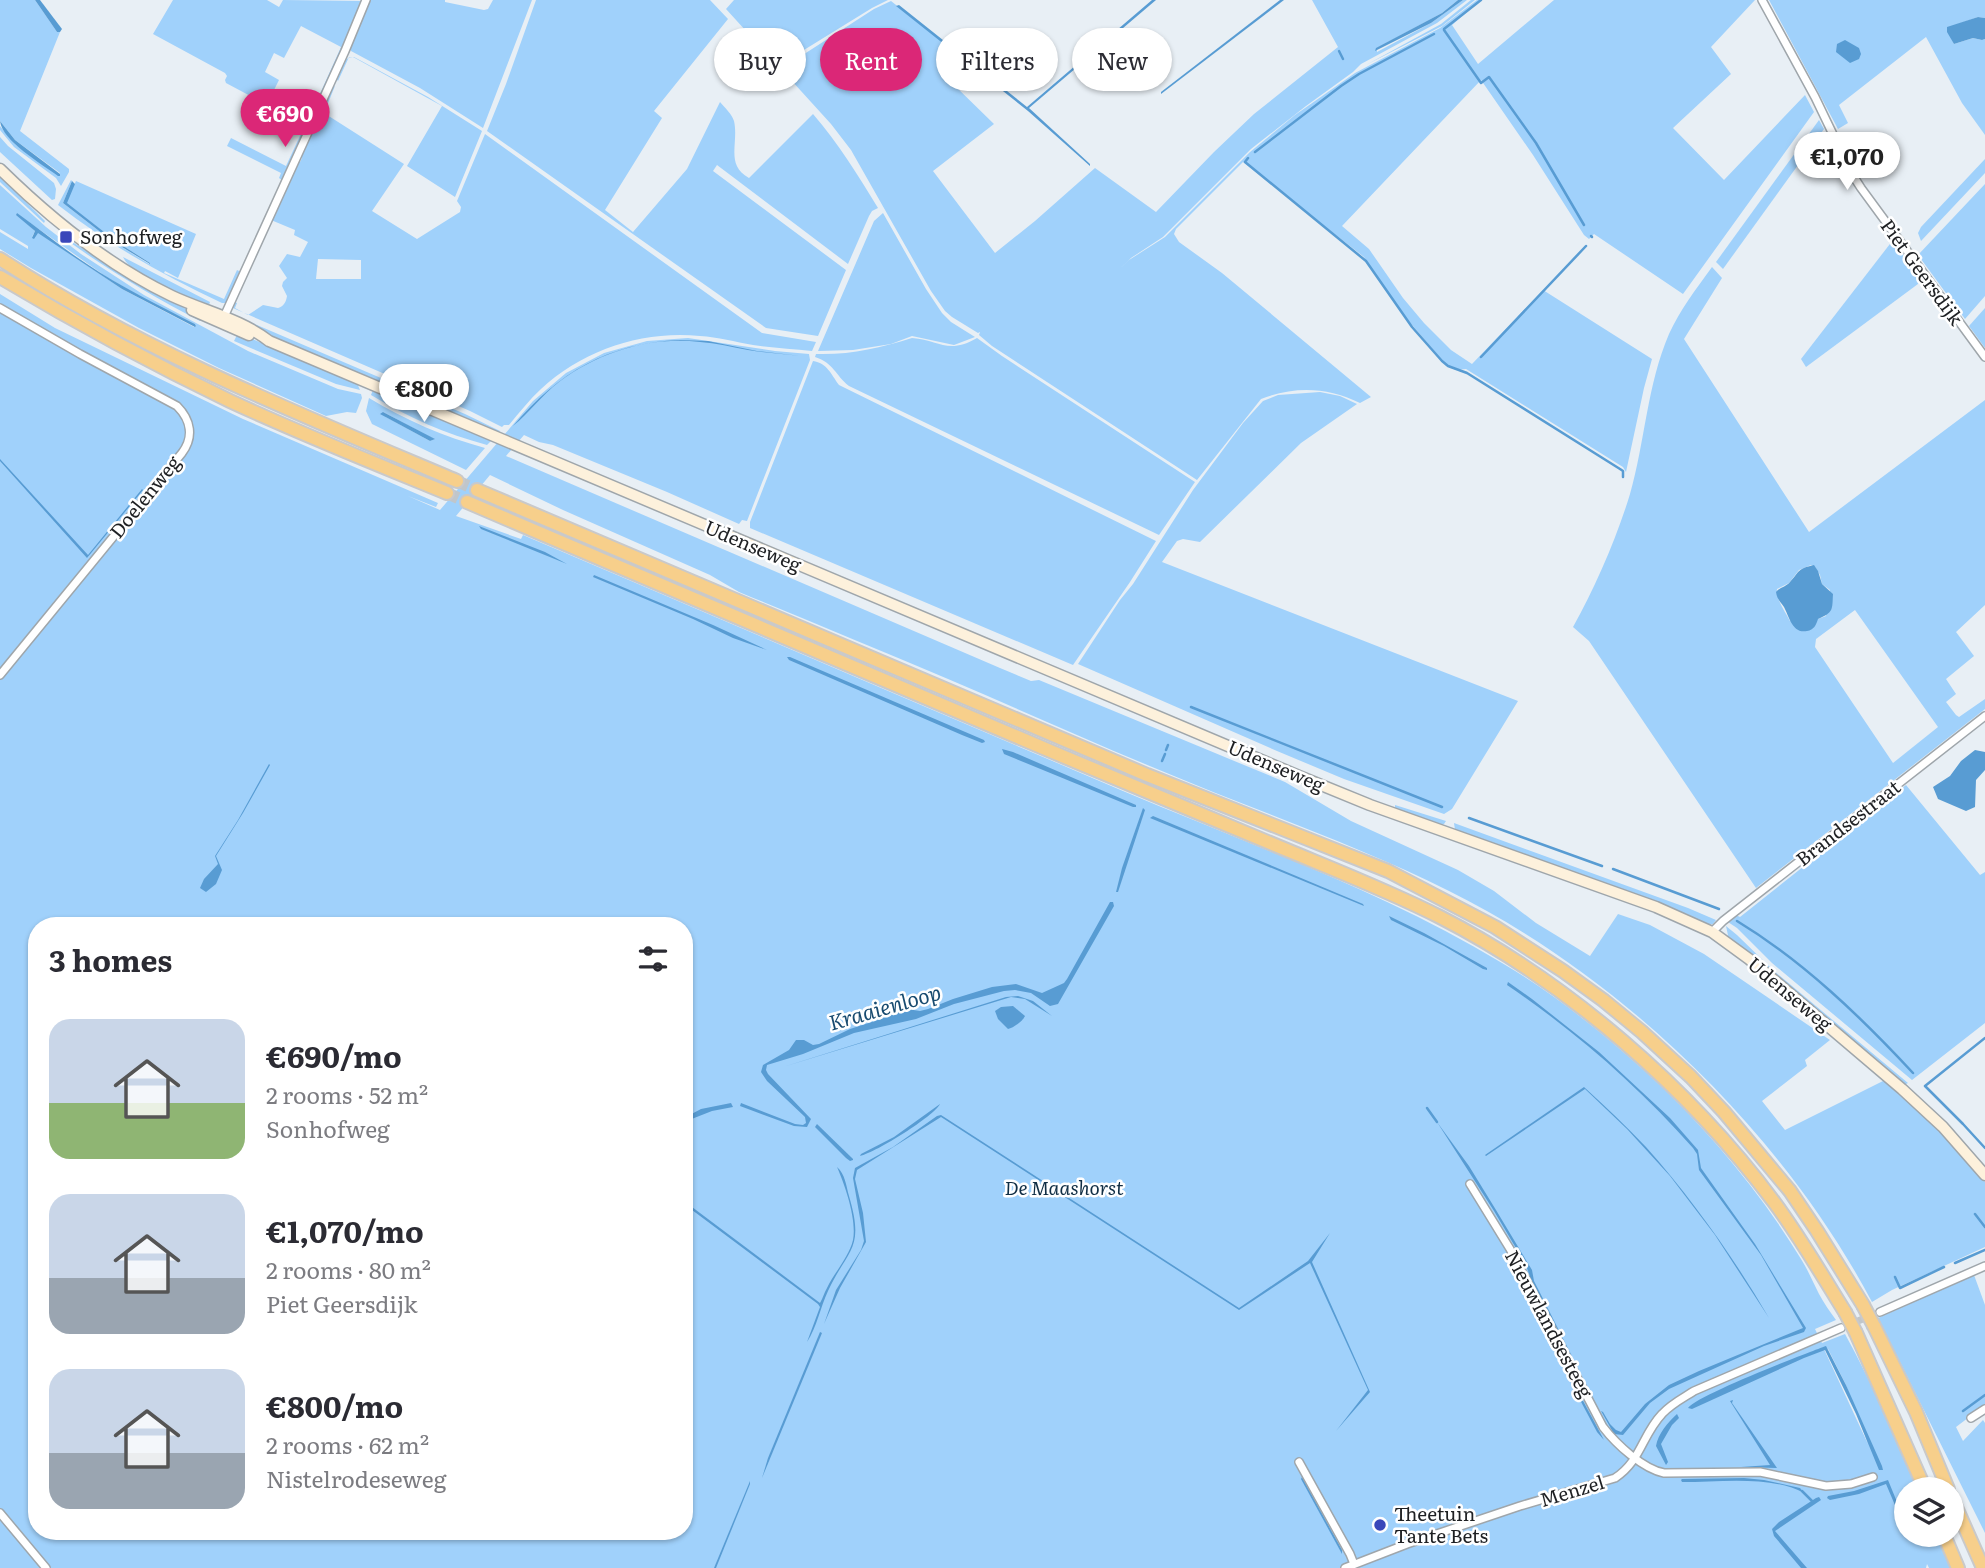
<!DOCTYPE html>
<meta charset="utf-8">
<style>
:root{--surface:#fff;--page:#f7f7f7;--text:#2b2b33;--muted:#7c7c81;--accent:#db2777}
body{margin:0;font-family:Literata,serif;background:var(--page);color:var(--text);height:100vh;display:flex;flex-direction:column;font-size:26px;white-space:nowrap}
*{box-sizing:border-box;margin:0}
p{font-size:23px;color:var(--muted)}
.icon{flex:none;width:38px;height:38px;fill:none;stroke:currentColor;stroke-width:2;stroke-linecap:round;stroke-linejoin:round}
.map{position:relative;flex:1;overflow:hidden}
.details{position:absolute;left:28px;top:917px;width:665px;height:623px;display:flex;flex-direction:column;background:var(--surface);border-radius:28px;box-shadow:0 2px 5px #0004}
.details>*{flex:none}
.hud{position:absolute;left:714px;top:28px;width:665px;height:63px;display:flex;gap:14px}
.fabs{position:absolute;left:1894px;top:1477px;display:grid;gap:14px}
.fabs a{display:grid;place-items:center;width:70px;height:70px;border-radius:50%;background:var(--surface);box-shadow:0 2px 5px #0004;font-size:35px}
.price{position:absolute;translate:-50% -60px;padding:0 16px;border-radius:24px;background:#fff;color:#222;font-size:23px;line-height:46px;filter:drop-shadow(0 2px 4px #0008)}
.price::after{content:'';position:absolute;left:50%;top:42px;width:21px;height:16px;margin-left:-10px;background:inherit;clip-path:polygon(0 0,100% 0,50% 100%)}
.price.current{background:var(--accent);color:#fff}
ul{padding:0;list-style:none}
li{display:flex;align-items:center;gap:21px;height:175px;padding:0 21px}
li span{display:grid;place-items:center;flex:none;width:196px;height:140px;border-radius:21px;color:#555}
li>.icon{margin-inline-start:auto}
span .icon{width:84px;height:84px;fill:#fffc;stroke-width:1}
li b{font-size:30px}
h2{display:flex;justify-content:space-between;align-items:center;height:84px;padding:0 21px;font-size:30px}
.tag{padding:0 24px;border-radius:32px;background:var(--surface);box-shadow:0 2px 5px #0004;font-size:24px;line-height:63px}
.tag.current{background:var(--accent);color:#fff}
.map>svg:first-child{display:block}
.green{fill:#a0d1fb;fill-rule:evenodd}
.water{fill:#589cd3}
.lines{fill:none;stroke-linecap:round;stroke-linejoin:round}
.stream{stroke:#589cd3;stroke-width:2.5}
.street-tunnel{stroke:#c0c6cb;stroke-width:7;stroke-dasharray:7 3.5;stroke-linecap:butt}
.highway-tunnel{stroke:#c0c6cb;stroke-width:12;stroke-dasharray:12 6;stroke-linecap:butt}
.street-casing{stroke:#9fa6ab;stroke-width:10}
.secondary-casing{stroke:#9fa6ab;stroke-width:13}
.highway-casing{stroke:#c9c9ca;stroke-width:16}
.street{stroke:#fff;stroke-width:7}
.secondary{stroke:#fdf1dc;stroke-width:10}
.highway{stroke:#f7cf8b;stroke-width:12}
.highway-bridge-casing{stroke:#c9c9ca;stroke-width:16;stroke-linecap:butt}
.highway-bridge{stroke:#f7cf8b;stroke-width:12}
.poi-dot{fill:#3a47ba;stroke:#fff;stroke-width:2.5}
.labels{text-anchor:middle;stroke-width:5;stroke-linejoin:round;paint-order:stroke}
.poi-label{font-size:19px;fill:#1e2023;stroke:#fff;text-anchor:start}
.street-label{font-size:19px;fill:#1e2023;stroke:#fff}
.park-label{font-size:19px;font-style:italic;fill:#102e45;stroke:#fff}
.water-label{font-size:21px;font-style:italic;fill:#184b70;stroke:#fff}
</style>
<div class="map">
<svg width="1985" height="1568" viewBox="0 0 1985 1568">
<rect width="100%" height="100%" fill="#e8eff5"/>
<g class="green">
<polygon points="0,0 35,0 57,32 60,32 20,131 69,169 69,172 61,186 56,178 14,147 0,130 0,126 15,144 59,176 60,173 15,140 0,121"/>
<polygon points="173,0 267,0 279,7 283,0 363,1 322,96 319,96 341,47 301,26 284,58 274,53 265,72 279,80 269,100 301,116 303,116 309,105 294,98 297,91 316,101 318,104 283,181 279,178 281,173 227,146 231,138 286,166 305,125 226,83 225,80 227,76 225,73 153,34"/>
<polygon points="369,0 445,0 445,2 484,10 488,9 493,0 532,0 483,128 420,88 351,51 350,47"/>
<path d="M536,0H710L728,19L654,111L662,118L605,210L633,232L687,169L720,102C725,108 732,114 734,121C739,143 725,165 749,178L813,114C838,143 858,175 878,208L872,211L869,216L848,264L717,165L713,171L846,270L818,336L766,328L487,131L506,84Z"/>
<polygon points="734,0 888,0 872,8 778,66 726,9"/>
<path d="M1312,0H1458L1442,13L1377,48V52L1431,23L1463,0H1467L1437,23L1361,64L1353,72L1306,106L1251,149L1163,237L1131,258L1113,275L1129,260L1165,237L1250,152L1295,115L1355,73L1440,28L1477,0H1481L1452,25L1478,64L1554,0H1755L1711,47L1731,74L1673,128L1724,180L1805,95L1814,112L1683,294L1594,234L1589,239L1584,235L1533,155L1481,80L1342,226L1369,249L1403,298L1424,323L1451,350L1472,364L1543,290L1652,359L1644,388L1626,472L1623,467L1466,369L1456,370L1447,366L1401,312L1364,257L1243,162L1176,229L1174,234L1179,242L1222,273L1371,397L1360,403C1327,387 1295,386 1261,399L1197,480L992,346L979,335L980,332L978,333L952,317L945,311L931,291L851,150L831,124L781,69L874,9L891,1L967,61L951,82L994,124L933,171L995,253L1035,221L1095,168L1156,212L1214,152L1254,114L1338,47Z"/>
<polygon points="1471,0 1475,0 1442,26 1366,65 1441,24"/>
<polygon points="1769,0 1985,0 1985,18 1978,17 1947,28 1954,44 1973,38 1982,40 1985,39 1985,135 1962,103 1926,37 1839,105 1848,123 1838,129"/>
<path d="M349,57L338,81L336,78C340,70 343,56 354,57L428,97L482,131L455,197L407,166L442,106L353,57Z"/>
<path d="M335,86L324,113L404,164L372,211L417,239L460,212L461,207L457,201L485,134L762,333L816,342L812,351C792,349 772,348 753,345C735,342 718,337 700,336C643,330 583,350 541,389C529,400 519,413 509,425H504L502,427L470,411L233,308L231,306L233,301L237,303L235,308L248,315L263,305L278,308C284,306 286,302 287,296L282,286L283,282L287,278L279,266L287,254L300,257L308,242L294,235L295,230L271,220L298,162H300L302,158L300,156L332,88ZM318,259L361,260V279H316Z"/>
<polygon points="1819,120 1824,129 1723,269 1716,262"/>
<polygon points="0,137 8,146 54,183 56,189 55,199 52,200 0,152"/>
<polygon points="1985,159 1985,173 1921,241 1918,233 1921,227"/>
<polygon points="0,176 45,221 44,223 0,182"/>
<path d="M71,180L72,181L63,203L112,241L149,264L150,263L117,242L66,203L76,181L196,234L178,278L165,271L164,273L224,299L237,270L241,272L226,303H222C163,275 109,245 58,205Z"/>
<polygon points="1985,184 1985,296 1965,319 1918,255"/>
<path d="M0,185L46,227L81,254L144,295L248,351L338,389L361,394L362,398L356,413L347,412L326,416L219,368L139,328L31,268L0,249V232L28,249V246L0,229ZM16,213L108,278L152,303L195,324L196,326L194,327L122,289L38,232L32,237L35,231Z"/>
<polygon points="883,213 926,289 942,313 951,322 975,337 954,345 912,336 891,344 853,350 818,351 874,221"/>
<path d="M69,240L154,292L203,318L200,321C154,297 111,272 68,241Z"/>
<polygon points="1893,240 1922,281 1806,367 1801,359"/>
<path d="M123,257L210,302L208,308C185,298 132,277 123,257Z"/>
<path d="M1712,267L1722,278L1684,339L1809,532L1985,400V605L1956,632L1974,656L1946,679L1956,694L1946,702L1956,715L1959,717L1985,699V709L1756,888L1589,641L1573,627C1595,588 1617,537 1630,494C1645,442 1647,385 1669,334C1680,310 1696,289 1712,267ZM1811,565L1815,567L1820,575L1822,584L1830,590L1826,616L1818,619L1790,621C1785,611 1776,600 1777,589L1789,583L1799,570ZM1855,610L1938,727L1893,763L1815,647L1816,639Z"/>
<path d="M0,294L55,328L243,419L438,503L436,507L408,496L440,510L533,401L566,373L604,353L647,341L688,338L775,351L809,354L810,360L747,521L742,520L739,524L667,492L553,445L539,442L524,435L506,456L1000,668L1031,681L1039,680L1285,782L1351,821L1458,870L1494,891L1536,923L1590,956L1618,914L1650,925L1704,954L1830,1040L1805,1060L1807,1066L1762,1101L1785,1130L1885,1080L1920,1109L1985,1182V1247L1892,1290L1872,1302C1782,1132 1621,976 1449,891C1355,844 1254,810 1157,769C1087,740 1018,709 948,679C879,650 809,621 739,592L710,575L563,510L490,475L456,516L521,539L523,535C723,620 923,706 1123,791C1251,845 1383,891 1502,963C1553,993 1602,1032 1646,1072C1705,1126 1759,1190 1801,1259C1808,1270 1813,1282 1819,1294C1824,1303 1830,1312 1836,1320L1815,1329L1822,1343L1845,1334C1873,1384 1894,1437 1917,1489H1906V1535H1937L1951,1568H1929L1927,1564L1926,1568H0ZM37,926H684V1531H37ZM1823,1347L1828,1349L1846,1385L1868,1444Z"/>
<polygon points="1985,308 1985,348 1969,326"/>
<polygon points="243,319 465,414 500,431 497,434 242,323"/>
<polygon points="238,333 357,383 360,390 336,384 234,341"/>
<path d="M912,338C939,340 948,355 977,338L1002,356L1195,482L1159,535L849,386C835,375 834,363 815,357L816,354C851,355 879,348 912,338Z"/>
<path d="M813,361C827,363 831,374 839,385L1156,541L1130,582L1073,665L750,528V522Z"/>
<path d="M373,390L492,440L487,445C446,434 407,417 371,395Z"/>
<polygon points="1320,392 1340,396 1357,404 1301,443 1200,542 1183,539 1177,541 1162,562 1518,701 1452,809 1444,814 1344,779 1277,751 1078,664 1120,600 1133,584 1193,490 1243,423 1263,401 1278,395"/>
<path d="M369,398C405,420 445,437 485,448L466,470L372,424L366,411ZM383,412L434,439L430,441L386,417Z"/>
<polygon points="1906,785 1980,875 1985,872 1985,1023 1912,1080 1772,963 1737,928 1728,922 1734,914 1740,917"/>
<polygon points="1395,805 1446,821 1444,824 1440,825 1395,809"/>
<polygon points="1454,823 1688,908 1716,920 1713,924 1706,925 1687,914 1458,832 1455,830"/>
<polygon points="1726,926 1737,935 1774,971 1908,1083 1904,1085 1729,940"/>
<polygon points="1974,1275 1985,1305 1985,1405 1956,1427 1963,1441 1983,1420 1985,1423 1985,1533 1878,1318"/>
</g>
<g class="water">
<polygon points="35,0 40,0 62,29 60,32 57,32"/>
<polygon points="1152,0 1156,0 1029,108 1090,164 1090,166 1028,111 896,6 899,5 1027,107"/>
<polygon points="1280,0 1284,0 1161,94 1161,92"/>
<polygon points="1458,0 1463,0 1431,23 1375,51 1376,48 1442,13"/>
<polygon points="1978,17 1985,18 1985,39 1982,40 1973,38 1954,44 1947,32 1947,27"/>
<polygon points="1845,40 1859,48 1861,54 1859,59 1850,63 1836,52 1837,44"/>
<path d="M0,121L15,140L60,174V176H58C42,164 2,141 0,121Z"/>
<polygon points="72,181 75,184 67,203 117,242 150,263 150,264 112,241 63,203"/>
<path d="M17,213C40,229 62,248 87,264C121,287 158,305 195,324L196,326L195,327L122,289L38,233L34,239L32,238L35,231L16,215Z"/>
<path d="M680,340L708,341L757,351L801,356C784,354 766,353 748,350C732,347 716,343 700,342C650,336 599,352 559,382C542,395 529,413 513,426C559,372 608,343 680,340Z"/>
<polygon points="383,412 435,439 430,441 380,414"/>
<polygon points="0,459 88,555 142,489 143,490 87,558 0,461"/>
<polygon points="479,526 545,552 567,564 481,529"/>
<path d="M1814,565L1818,571L1822,584L1833,594C1832,610 1834,612 1818,619C1816,625 1814,630 1807,631C1792,634 1789,616 1784,607C1780,601 1777,599 1776,592C1780,587 1786,587 1790,582C1800,571 1797,569 1814,565Z"/>
<polygon points="594,575 713,625 767,650 733,638 693,619 593,577"/>
<polygon points="787,657 790,657 984,740 985,742 982,743 962,735 789,660"/>
<polygon points="1002,749 1013,752 1136,805 1136,807 1133,807 1004,754"/>
<polygon points="1975,750 1985,752 1985,770 1976,780 1975,807 1966,811 1938,799 1933,787 1950,776 1961,761"/>
<polygon points="269,764 270,765 243,813 216,856 222,870 216,884 206,892 200,888 204,879 218,864 215,856 238,820"/>
<polygon points="1143,808 1145,810 1119,889 1118,892 1116,892 1122,868"/>
<polygon points="1153,816 1363,904 1364,906 1150,818"/>
<polygon points="1110,902 1113,902 1114,906 1058,1004 1050,1006 1031,993 1015,990 1004,991 954,1004 916,1019 854,1033 803,1054 767,1065 766,1070 768,1074 811,1119 807,1127 794,1126 740,1106 741,1103 795,1124 803,1125 806,1123 805,1117 767,1081 761,1072 763,1065 789,1050 796,1040 804,1040 813,1045 819,1044 850,1029 881,1019 899,1011 907,1009 920,1011 928,1009 953,999 992,987 1016,984 1042,993 1064,983 1067,979"/>
<polygon points="1389,916 1424,933 1487,968 1487,970 1483,969 1444,946 1391,920"/>
<path d="M1508,982L1532,999L1599,1052L1670,1118L1698,1150L1701,1168L1755,1244L1806,1328L1804,1332L1764,1346L1669,1389L1650,1403L1623,1435L1614,1434L1601,1411L1603,1412L1610,1424L1616,1430L1621,1432L1645,1404L1669,1385L1699,1371L1803,1328L1761,1255L1699,1170L1697,1154L1693,1148C1638,1086 1575,1031 1507,985Z"/>
<polygon points="1018,996 1033,1001 1052,1016 1025,999 1011,997 783,1067 1006,997"/>
<path d="M1013,1006L1025,1016C1023,1021 1013,1028 1008,1029L998,1019L995,1011L1001,1007Z"/>
<path d="M1584,1087C1605,1106 1626,1126 1646,1147C1693,1200 1734,1258 1769,1318L1715,1235L1670,1176L1627,1129L1585,1089L1486,1156L1485,1155Z"/>
<polygon points="731,1103 733,1107 712,1111 684,1122 684,1118 701,1109"/>
<path d="M940,1104C934,1116 877,1152 860,1156L861,1154L894,1137Z"/>
<polygon points="941,1115 1239,1308 1308,1261 1330,1233 1312,1262 1370,1392 1336,1431 1368,1390 1310,1263 1239,1310 941,1117 857,1170 855,1179 863,1213 866,1242 840,1288 824,1324 836,1290 861,1250 864,1241 853,1178 855,1168 893,1147 937,1116"/>
<polygon points="1437,1122 1469,1166 1496,1210 1532,1270 1534,1281 1580,1372 1532,1283 1526,1265 1494,1211"/>
<polygon points="817,1124 853,1159 853,1160 850,1161 846,1158 815,1127"/>
<path d="M837,1167C845,1174 846,1185 849,1196C865,1250 848,1248 828,1291C820,1308 817,1327 807,1342L820,1307L818,1304L684,1204V1201L820,1303C823,1298 824,1293 827,1288C834,1273 849,1257 853,1240C857,1220 845,1185 837,1167Z"/>
<polygon points="1533,1311 1535,1311 1604,1440 1597,1432"/>
<polygon points="820,1332 822,1333 762,1478 768,1458"/>
<path d="M1826,1346L1846,1385L1882,1466L1883,1470H1879L1856,1414L1825,1350L1804,1358L1692,1409L1688,1408C1698,1395 1804,1354 1826,1346Z"/>
<polygon points="1733,1400 1732,1403 1777,1468 1741,1467 1770,1465 1730,1401"/>
<path d="M1677,1414L1679,1418L1672,1425L1661,1444L1668,1462L1666,1465L1656,1446C1658,1434 1668,1422 1677,1414Z"/>
<polygon points="1302,1477 1342,1550 1342,1554 1301,1479"/>
<path d="M1744,1478L1764,1480L1800,1488L1804,1493C1771,1475 1720,1482 1682,1482L1681,1480L1682,1479Z"/>
<polygon points="1888,1480 1906,1524 1906,1531 1886,1484 1859,1494 1830,1500 1827,1498 1828,1496 1854,1491"/>
<polygon points="750,1481 750,1484 716,1568 714,1568"/>
<polygon points="1816,1498 1819,1497 1821,1500 1775,1531 1807,1568 1801,1568 1774,1536 1772,1529 1779,1522"/>
</g>
<g class="lines">
<g class="stream">
<polyline points="1481,0 1444,29 1444,30 1481,83 1489,77 1536,143 1584,225"/>
<polyline points="1339,51 1343,59"/>
<polyline points="1255,152 1341,86 1359,74 1434,34"/>
<polyline points="1248,158 1245,162 1366,261 1412,327 1442,361 1448,366 1467,373 1620,469 1623,471 1623,477"/>
<polyline points="1591,236 1592,237"/>
<polyline points="1481,357 1586,246"/>
<polyline points="1191,707 1442,807"/>
<polyline points="1166,750 1168,745"/>
<polyline points="1162,761 1165,754"/>
<polyline points="1469,818 1602,866"/>
<polyline points="1613,869 1719,909"/>
<path d="M1737,921C1803,961 1861,1017 1913,1073"/>
<polyline points="1985,1038 1925,1086 1963,1124 1985,1148"/>
<polyline points="1427,1108 1437,1122"/>
<polyline points="1975,1214 1985,1227"/>
<polyline points="1955,1263 1985,1250"/>
<polyline points="1895,1277 1900,1288 1944,1267"/>
<polyline points="1963,1411 1985,1395"/>
<polyline points="1802,1491 1812,1501"/>
</g>
<polyline class="street-tunnel" points="1848,1325 1880,1312"/>
<g class="highway-tunnel">
<polyline points="457,481 477,490"/>
<polyline points="447,493 467,502"/>
</g>
<g class="street-casing">
<g id="street">
<polyline points="1762,0 1815,97 1852,174 1861,188 1985,357"/>
<path d="M0,308L80,354L177,406C191,420 194,437 182,453L0,675"/>
<polyline points="223,319 345,51 366,0"/>
<polyline points="1712,932 1723,921 1985,716"/>
<path d="M1470,1184L1510,1249L1603,1427C1616,1444 1643,1469 1664,1473L1760,1472L1826,1486L1851,1484L1873,1477"/>
<polyline points="1880,1312 1985,1266"/>
<polyline points="1971,1418 1985,1409"/>
<polyline points="1299,1462 1350,1554 1354,1564"/>
<polyline points="0,1513 46,1568"/>
<path d="M1345,1568L1407,1544L1520,1506L1615,1478C1641,1461 1642,1435 1662,1414C1671,1404 1683,1398 1694,1391L1841,1328"/>
</g>
</g>
<g class="secondary-casing">
<g id="secondary">
<path d="M0,169C51,219 107,265 172,296C204,311 241,319 269,341L1299,776L1370,805L1656,907L1712,932L1749,959L1902,1089L1943,1127L1985,1175"/>
<polyline points="192,310 249,335"/>
</g>
</g>
<g class="highway-casing">
<g id="highway">
<path d="M0,259C142,351 301,415 457,481"/>
<path d="M0,277C75,322 151,363 230,401C301,434 374,463 447,493"/>
<polyline points="477,490 1147,775 1388,871 1495,927 1563,971 1603,1000 1642,1032 1691,1077 1724,1112 1790,1191 1817,1231 1863,1305"/>
<path d="M467,502C663,585 859,669 1055,753C1131,785 1206,816 1282,848C1335,870 1389,891 1440,917C1567,982 1689,1088 1774,1202C1800,1237 1822,1275 1845,1312"/>
<polyline points="1874,1326 1916,1412 1948,1489"/>
<polyline points="1856,1333 1925,1489"/>
<polyline points="1951,1496 1983,1568"/>
<polyline points="1944,1535 1958,1568"/>
</g>
</g>
<use href="#street" class="street"/>
<use href="#secondary" class="secondary"/>
<use href="#highway" class="highway"/>
<g class="highway-bridge-casing">
<g id="highway-bridge">
<polyline points="1863,1305 1874,1326"/>
<polyline points="1845,1312 1856,1333"/>
</g>
</g>
<use href="#highway-bridge" class="highway-bridge"/>
</g>
<g class="poi-dot">
<rect x="59" y="230" width="14" height="14" rx="3.5"/>
<circle cx="1380" cy="1525" r="7"/>
</g>
<g class="labels">
<g class="poi-label">
<text x="80" y="244">Sonhofweg</text>
<text x="1394" y="1521">Theetuin<tspan x="1394" dy="22">Tante Bets</tspan></text>
</g>
<g class="street-label">
<text transform="translate(1922 272) rotate(54)" y="7">Piet Geersdijk</text>
<text transform="translate(145 497) rotate(-51)" y="7">Doelenweg</text>
<text transform="translate(753 546) rotate(23)" y="7">Udenseweg</text>
<text transform="translate(1276 766) rotate(23)" y="7">Udenseweg</text>
<text transform="translate(1848 823) rotate(-38)" y="7">Brandsestraat</text>
<text transform="translate(1790 994) rotate(40)" y="7">Udenseweg</text>
<text transform="translate(1549 1324) rotate(62)" y="7">Nieuwlandsesteeg</text>
<text transform="translate(1572 1491) rotate(-17)" y="7">Menzel</text>
</g>
<g class="park-label">
<text x="1064" y="1195">De Maashorst</text>
</g>
<g class="water-label">
<text transform="translate(885 1008) rotate(-16)" y="7">Kraaienloop</text>
</g>
</g>
</svg>
<div class="fabs">
<a><svg class="icon" aria-label="layers" viewBox="0 0 24 24"><path d="M12 4l9 5-9 5-9-5zM3 14l9 5 9-5"/></svg></a>
</div>
<b class="price current" style="left:285px;top:149px">€690</b>
<b class="price" style="left:1847px;top:192px">€1,070</b>
<b class="price" style="left:424px;top:424px">€800</b>
<div class="hud">
<a class="tag">Buy</a>
<a class="tag current">Rent</a>
<a class="tag">Filters</a>
<a class="tag">New</a>
</div>
<section class="details">
<h2>3 homes<svg class="icon" aria-label="filters" viewBox="0 0 24 24"><path d="M4 7h16M4 17h16"/><circle cx="9" cy="7" r="2"/><circle cx="15" cy="17" r="2"/></svg></h2>
<ul>
<li><span style="background:linear-gradient(#c9d6e8 60%,#8fb573 0)"><svg class="icon" aria-label="home" viewBox="0 0 24 24"><path d="M3 11l9-7 9 7M6 9v11h12V9"/></svg></span><div><b>€690/mo</b><p>2 rooms · 52 m²</p><p>Sonhofweg</p></div></li>
<li><span style="background:linear-gradient(#c9d6e8 60%,#9aa5b1 0)"><svg class="icon" aria-label="home" viewBox="0 0 24 24"><path d="M3 11l9-7 9 7M6 9v11h12V9"/></svg></span><div><b>€1,070/mo</b><p>2 rooms · 80 m²</p><p>Piet Geersdijk</p></div></li>
<li><span style="background:linear-gradient(#c9d6e8 60%,#9aa5b1 0)"><svg class="icon" aria-label="home" viewBox="0 0 24 24"><path d="M3 11l9-7 9 7M6 9v11h12V9"/></svg></span><div><b>€800/mo</b><p>2 rooms · 62 m²</p><p>Nistelrodeseweg</p></div></li>
</ul>
</section>
</div>
